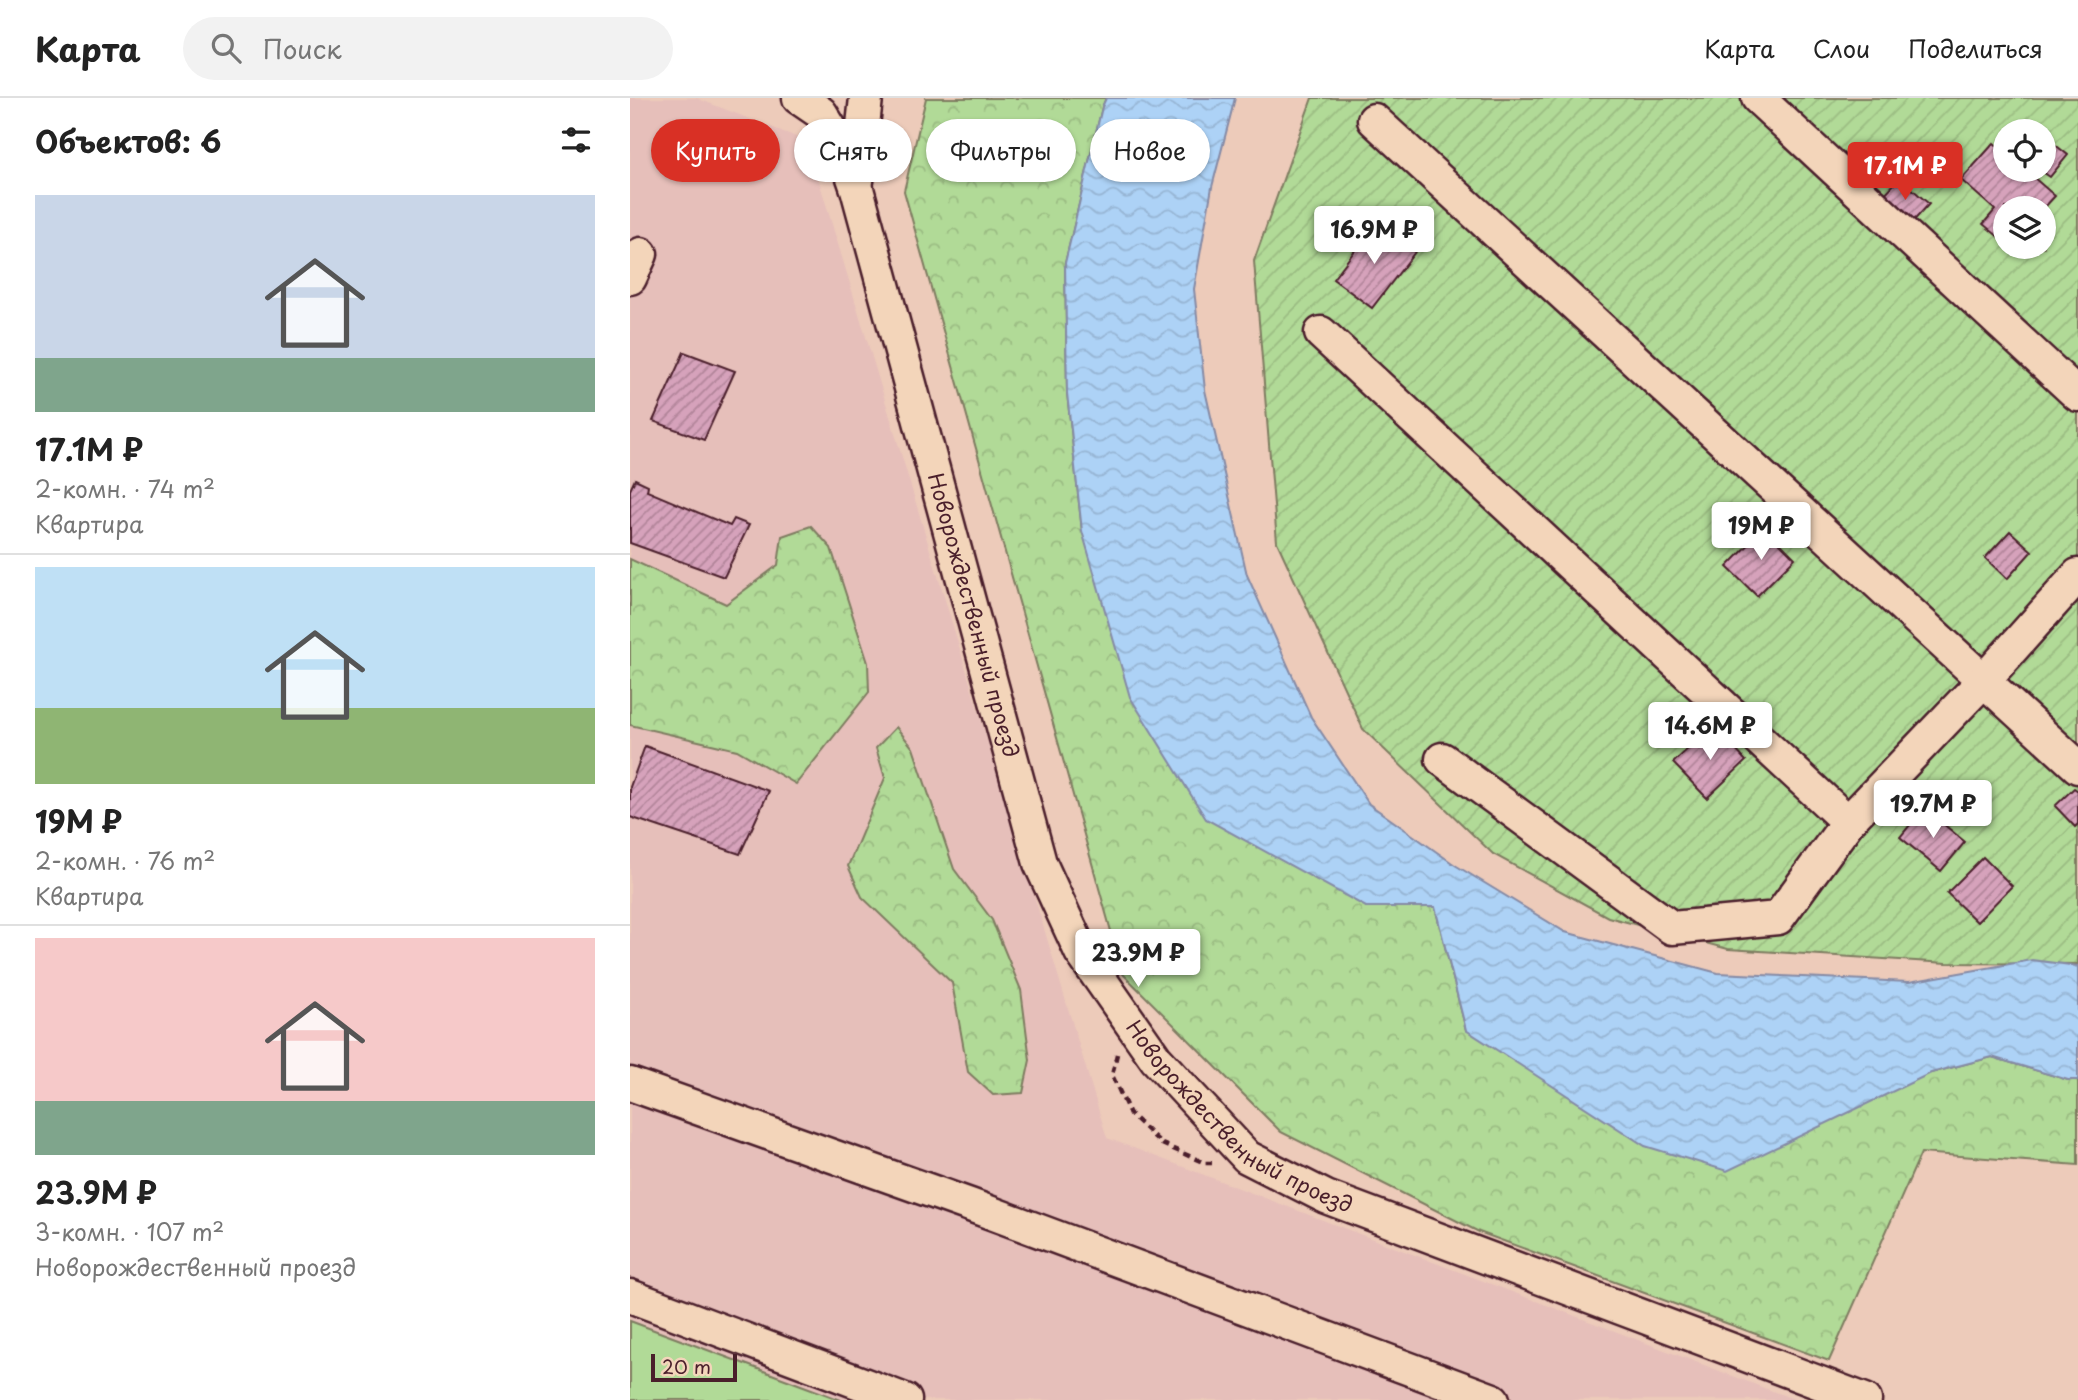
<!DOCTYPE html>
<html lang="ru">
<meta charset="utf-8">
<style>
:root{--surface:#fff;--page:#f2f2f2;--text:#222;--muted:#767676;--line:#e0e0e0;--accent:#d93025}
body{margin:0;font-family:"Playpen Sans",sans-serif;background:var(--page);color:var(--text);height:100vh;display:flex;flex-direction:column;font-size:26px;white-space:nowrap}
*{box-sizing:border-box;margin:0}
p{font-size:23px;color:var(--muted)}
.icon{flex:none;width:38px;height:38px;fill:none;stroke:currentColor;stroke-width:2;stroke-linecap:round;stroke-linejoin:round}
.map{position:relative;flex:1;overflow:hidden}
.sheet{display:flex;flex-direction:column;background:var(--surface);width:630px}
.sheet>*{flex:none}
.guide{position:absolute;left:21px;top:21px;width:665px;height:63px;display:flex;gap:14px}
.buttons{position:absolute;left:1363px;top:21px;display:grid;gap:14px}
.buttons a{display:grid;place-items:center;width:63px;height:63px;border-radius:50%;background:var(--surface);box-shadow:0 2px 5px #0004;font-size:35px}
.scale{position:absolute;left:21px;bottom:18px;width:86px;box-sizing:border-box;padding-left:7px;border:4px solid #4a1f2b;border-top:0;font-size:19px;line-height:24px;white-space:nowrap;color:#4a1f2b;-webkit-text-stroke:5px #f3d5ba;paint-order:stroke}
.price{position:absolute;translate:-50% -60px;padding:0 16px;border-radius:7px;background:#fff;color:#222;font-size:23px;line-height:46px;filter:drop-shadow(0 2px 4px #0008)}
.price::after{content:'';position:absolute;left:50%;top:42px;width:21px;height:16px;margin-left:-10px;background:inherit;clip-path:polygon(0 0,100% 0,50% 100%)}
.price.active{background:var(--accent);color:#fff}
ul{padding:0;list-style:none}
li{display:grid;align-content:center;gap:14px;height:371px;padding:0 35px}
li+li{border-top:2px solid var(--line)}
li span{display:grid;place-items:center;height:217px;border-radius:0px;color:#555}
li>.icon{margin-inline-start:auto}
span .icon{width:126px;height:126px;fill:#fffc;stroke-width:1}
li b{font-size:30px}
h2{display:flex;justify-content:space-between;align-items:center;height:84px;padding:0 35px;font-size:30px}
.chip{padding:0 24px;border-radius:32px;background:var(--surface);box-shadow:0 2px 5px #0004;font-size:24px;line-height:63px}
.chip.active{background:var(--accent);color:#fff}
header{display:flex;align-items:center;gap:42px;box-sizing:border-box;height:98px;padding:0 35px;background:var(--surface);border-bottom:2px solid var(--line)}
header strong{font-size:33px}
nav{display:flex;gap:38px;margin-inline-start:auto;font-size:24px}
.search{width:490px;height:63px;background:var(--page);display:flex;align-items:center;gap:18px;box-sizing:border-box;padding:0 24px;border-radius:38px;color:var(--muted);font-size:26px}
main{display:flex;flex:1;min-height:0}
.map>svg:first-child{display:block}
.built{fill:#e6bfba}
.grass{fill:#b1da97;stroke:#7e7c61;stroke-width:2}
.forest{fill:url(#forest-crowns);stroke:#7e7c61;stroke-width:2}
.garden{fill:url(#garden-furrows);stroke:#7e7c61;stroke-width:2;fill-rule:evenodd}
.water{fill:url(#water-waves);stroke:#858aa5;stroke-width:2}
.building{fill:url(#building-hatch);stroke:#4a1f2b;stroke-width:2}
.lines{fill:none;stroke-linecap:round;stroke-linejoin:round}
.minor-casing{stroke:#4a1f2b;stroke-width:37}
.path{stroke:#4a1f2b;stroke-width:4.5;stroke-dasharray:7 5;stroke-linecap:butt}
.minor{stroke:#f3d5ba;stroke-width:32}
.labels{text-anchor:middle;stroke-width:6;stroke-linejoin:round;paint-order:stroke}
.street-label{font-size:21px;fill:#4a1f2b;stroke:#f3d5ba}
</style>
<header>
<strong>Карта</strong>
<div class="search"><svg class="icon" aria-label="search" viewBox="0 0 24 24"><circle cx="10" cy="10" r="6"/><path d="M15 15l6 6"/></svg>Поиск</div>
<nav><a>Карта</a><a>Слои</a><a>Поделиться</a></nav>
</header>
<main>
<section class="sheet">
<h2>Объектов: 6<svg class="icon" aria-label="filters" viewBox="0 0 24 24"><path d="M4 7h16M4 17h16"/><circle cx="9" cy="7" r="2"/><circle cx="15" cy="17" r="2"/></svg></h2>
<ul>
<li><span style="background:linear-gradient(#c9d6e8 75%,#7fa58c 0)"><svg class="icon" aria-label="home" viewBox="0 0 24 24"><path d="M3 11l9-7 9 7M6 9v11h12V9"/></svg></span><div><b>17.1M ₽</b><p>2-комн. · 74 m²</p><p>Квартира</p></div></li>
<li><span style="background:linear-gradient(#bfe0f5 65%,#8fb573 0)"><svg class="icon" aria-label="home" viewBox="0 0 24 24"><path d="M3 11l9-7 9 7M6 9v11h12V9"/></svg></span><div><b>19M ₽</b><p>2-комн. · 76 m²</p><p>Квартира</p></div></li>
<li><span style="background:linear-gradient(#f6c9c9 75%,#7fa58c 0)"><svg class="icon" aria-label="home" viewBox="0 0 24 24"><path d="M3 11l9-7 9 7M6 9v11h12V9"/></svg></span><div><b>23.9M ₽</b><p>3-комн. · 107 m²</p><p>Новорождественный проезд</p></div></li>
</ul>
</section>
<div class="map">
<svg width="1448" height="1302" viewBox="0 0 1448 1302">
<defs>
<pattern id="forest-crowns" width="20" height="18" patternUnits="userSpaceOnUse" patternTransform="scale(1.75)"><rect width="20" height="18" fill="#b1da97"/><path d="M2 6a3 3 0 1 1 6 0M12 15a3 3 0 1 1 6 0" fill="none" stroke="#9abb82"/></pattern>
<pattern id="garden-furrows" width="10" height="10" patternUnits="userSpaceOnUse" patternTransform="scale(1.75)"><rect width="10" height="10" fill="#b1da97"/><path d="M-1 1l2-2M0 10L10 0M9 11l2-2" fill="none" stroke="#9abb82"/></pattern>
<pattern id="water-waves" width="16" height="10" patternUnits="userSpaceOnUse" patternTransform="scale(1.75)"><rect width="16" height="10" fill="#add2f6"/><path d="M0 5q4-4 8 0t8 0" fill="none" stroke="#96b4d3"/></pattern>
<pattern id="building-hatch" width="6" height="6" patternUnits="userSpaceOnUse" patternTransform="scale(1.75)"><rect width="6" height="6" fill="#d6a2bb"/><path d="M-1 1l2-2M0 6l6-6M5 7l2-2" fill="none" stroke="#b08398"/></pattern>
</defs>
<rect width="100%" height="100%" fill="#edcbba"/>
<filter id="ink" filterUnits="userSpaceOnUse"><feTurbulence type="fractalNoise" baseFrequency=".0143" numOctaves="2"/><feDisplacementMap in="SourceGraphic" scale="14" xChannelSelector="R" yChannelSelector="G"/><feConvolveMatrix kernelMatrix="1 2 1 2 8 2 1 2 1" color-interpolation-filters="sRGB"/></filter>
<g filter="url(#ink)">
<polygon class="built" points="0,0 66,0 177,43 477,1040 1166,1302 0,1302"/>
<polygon class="grass" points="0,1223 211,1302 0,1302"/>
<g class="forest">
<polygon points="296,0 476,0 472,9 435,165 437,295 452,433 736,809 805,809 836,932 1301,975 1362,959 1438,982 1448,982 1448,1067 1291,1055 1199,1263 849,1134 651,1034 493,876 274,93"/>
<polygon points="181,428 201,450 238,565 239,594 166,686 107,652 0,627 0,461 96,506 148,467 152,438"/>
<polygon points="266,629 283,650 324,771 362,822 391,892 400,962 393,995 363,997 338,974 322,885 232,799 218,768 255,680 246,650"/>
</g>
<path class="garden" d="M682,0H1448V866L1317,865L1098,851L978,819L863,756L733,631L647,444L624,163ZM1376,33H1414V72H1376ZM1376,110H1414V149H1376Z"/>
<polygon class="water" points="476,0 605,0 582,89 564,191 575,292 617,477 681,619 739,706 825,767 935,834 1088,875 1279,884 1402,862 1448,868 1448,982 1438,982 1362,959 1301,975 1097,1073 1015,1048 836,932 805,809 736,809 576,721 500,599 452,433 437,295 435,165 472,9"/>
<g class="building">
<polygon points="1397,25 1408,33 1390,33"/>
<polygon points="1414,38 1438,57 1420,79 1410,72 1414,72"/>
<polygon points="1364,45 1376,55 1376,72 1395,72 1425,98 1414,110 1376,110 1376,145 1353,126 1365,112 1331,82"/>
<polygon points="1270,80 1299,106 1279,128 1250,101"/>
<polygon points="746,125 785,154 742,210 703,181"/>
<polygon points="54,254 105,273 74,342 23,323"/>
<polygon points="5,381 18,387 17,393 100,428 104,421 119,427 94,479 0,445 0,392"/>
<polygon points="1135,430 1165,460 1127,498 1097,469"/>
<polygon points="1380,433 1402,453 1377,481 1355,460"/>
<polygon points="1083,627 1116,663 1077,700 1043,665"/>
<polygon points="15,648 139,693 110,756 0,719 0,689"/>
<polygon points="1444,690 1448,693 1448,726 1445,729 1425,708"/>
<polygon points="1294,710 1335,744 1311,773 1270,739"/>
<polygon points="1353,759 1382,788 1347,824 1317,795"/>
</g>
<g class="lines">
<g class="minor-casing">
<g id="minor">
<path id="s1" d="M169,0L191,15L214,53L227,91L410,765L451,854L526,961L617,1059L696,1099L1235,1302"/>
<polyline points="1128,0 1448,297"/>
<polyline points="744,22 1448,669"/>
<polyline points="227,83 236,0"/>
<polyline points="0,180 11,156"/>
<polyline points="691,235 1218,724"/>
<polyline points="812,661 1042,830 1148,820 1218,724 1355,581 1448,477"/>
<polyline points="0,986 340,1107 863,1302"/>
<polyline points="0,1198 275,1302"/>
</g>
</g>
<polyline class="path" points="487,956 482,977 500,1016 532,1046 575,1065 582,1065"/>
<use href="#minor" class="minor"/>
</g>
</g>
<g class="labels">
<g class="street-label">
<text dy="7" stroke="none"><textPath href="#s1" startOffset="553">Новорождественный проезд</textPath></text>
<text dy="7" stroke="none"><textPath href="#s1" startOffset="1141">Новорождественный проезд</textPath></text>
</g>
</g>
</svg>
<div class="buttons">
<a><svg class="icon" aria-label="locate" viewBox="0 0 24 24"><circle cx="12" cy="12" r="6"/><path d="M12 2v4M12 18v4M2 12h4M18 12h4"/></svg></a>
<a><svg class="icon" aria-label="layers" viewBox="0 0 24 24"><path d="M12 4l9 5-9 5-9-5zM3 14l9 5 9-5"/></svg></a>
</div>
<div class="scale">20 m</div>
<b class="price active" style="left:1275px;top:104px">17.1M ₽</b>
<b class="price" style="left:744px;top:168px">16.9M ₽</b>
<b class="price" style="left:1131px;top:464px">19M ₽</b>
<b class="price" style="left:1080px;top:664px">14.6M ₽</b>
<b class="price" style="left:1303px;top:742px">19.7M ₽</b>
<b class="price" style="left:508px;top:891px">23.9M ₽</b>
<div class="guide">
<a class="chip active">Купить</a>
<a class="chip">Снять</a>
<a class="chip">Фильтры</a>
<a class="chip">Новое</a>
</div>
</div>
</main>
